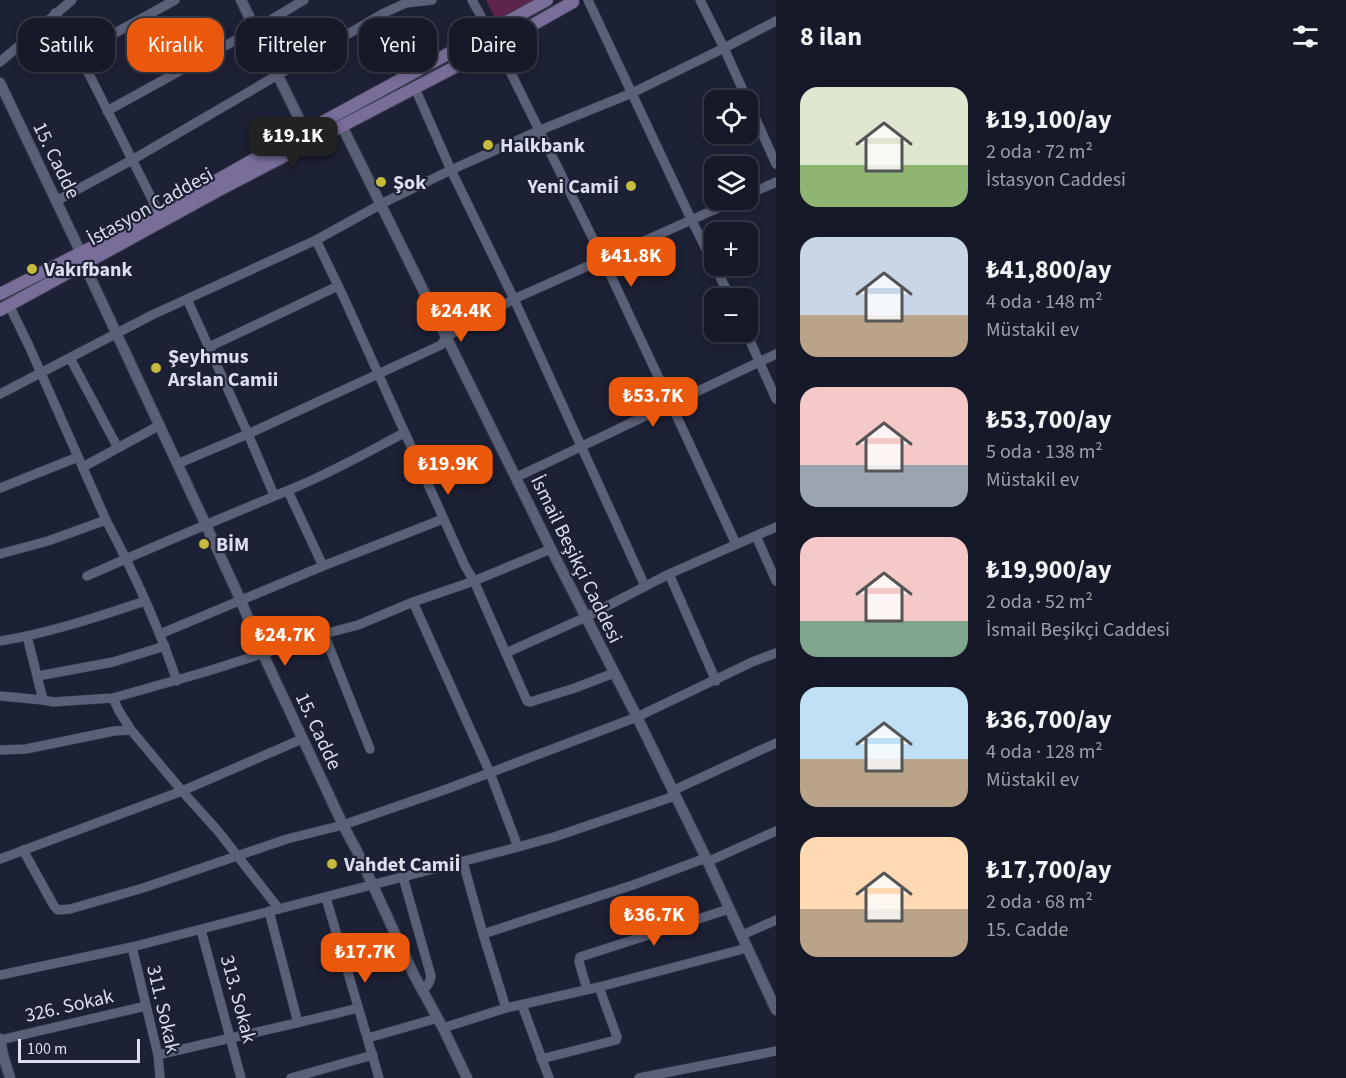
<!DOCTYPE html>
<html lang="tr">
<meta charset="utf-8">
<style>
:root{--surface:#161928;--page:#232634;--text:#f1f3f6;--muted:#9ea0a8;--line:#353845;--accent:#ea580c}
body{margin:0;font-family:"Source Sans 3",sans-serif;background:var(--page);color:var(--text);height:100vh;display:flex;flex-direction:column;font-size:22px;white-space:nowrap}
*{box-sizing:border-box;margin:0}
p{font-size:20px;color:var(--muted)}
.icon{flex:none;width:33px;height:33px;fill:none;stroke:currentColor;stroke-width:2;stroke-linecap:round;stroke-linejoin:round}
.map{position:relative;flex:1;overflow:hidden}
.drawer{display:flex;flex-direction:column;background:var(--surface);width:570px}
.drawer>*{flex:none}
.guide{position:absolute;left:18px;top:18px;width:570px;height:54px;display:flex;gap:12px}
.tools{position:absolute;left:704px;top:90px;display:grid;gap:12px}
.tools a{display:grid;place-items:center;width:54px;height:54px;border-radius:12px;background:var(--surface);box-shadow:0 3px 9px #0003,0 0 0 2px var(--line);font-size:30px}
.scale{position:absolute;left:18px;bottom:15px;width:122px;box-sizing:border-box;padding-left:6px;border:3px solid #dbdeec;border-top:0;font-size:16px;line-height:21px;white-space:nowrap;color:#dbdeec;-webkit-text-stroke:4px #1d2135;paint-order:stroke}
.price{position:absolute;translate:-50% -51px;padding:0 14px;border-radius:12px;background:var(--accent);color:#fff;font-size:20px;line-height:39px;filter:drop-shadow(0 2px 3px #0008)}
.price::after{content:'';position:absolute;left:50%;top:36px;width:18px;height:14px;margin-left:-9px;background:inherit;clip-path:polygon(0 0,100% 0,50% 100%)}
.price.active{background:#222;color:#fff}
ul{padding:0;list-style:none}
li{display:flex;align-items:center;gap:18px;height:150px;padding:0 24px}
li span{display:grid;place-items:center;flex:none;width:168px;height:120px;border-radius:18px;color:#555}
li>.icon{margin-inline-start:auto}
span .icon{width:72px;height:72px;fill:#fffc;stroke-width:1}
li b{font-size:26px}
h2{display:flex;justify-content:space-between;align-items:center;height:72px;padding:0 24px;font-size:26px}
.chip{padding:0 21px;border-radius:18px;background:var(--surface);box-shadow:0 3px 9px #0003,0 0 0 2px var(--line);font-size:21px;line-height:54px}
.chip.active{background:var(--accent);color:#fff}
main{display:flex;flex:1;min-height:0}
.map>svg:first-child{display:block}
.green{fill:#5f244c}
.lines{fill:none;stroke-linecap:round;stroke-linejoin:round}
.minor-casing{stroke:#3a3d4e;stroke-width:10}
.tertiary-casing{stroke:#3a3d4e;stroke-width:12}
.secondary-casing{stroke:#3a3d4e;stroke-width:14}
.minor{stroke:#5a6077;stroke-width:9}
.tertiary{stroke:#5a6077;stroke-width:10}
.secondary{stroke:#796e9a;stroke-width:12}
.poi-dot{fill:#c7bb3c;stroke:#1d2135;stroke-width:2}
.labels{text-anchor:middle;stroke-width:4.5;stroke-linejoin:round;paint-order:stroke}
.poi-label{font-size:20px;font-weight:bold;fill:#dbdeec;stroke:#1d2135;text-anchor:start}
.street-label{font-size:20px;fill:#dbdeec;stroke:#1d2135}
</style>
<main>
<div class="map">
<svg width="776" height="1078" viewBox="0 0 776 1078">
<rect width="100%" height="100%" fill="#1d2135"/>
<polygon class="green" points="486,0 539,0 497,23"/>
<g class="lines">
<g class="minor-casing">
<g id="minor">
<polyline points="472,0 497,45 603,259 671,404 736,544"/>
<polyline points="588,0 691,219 714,265"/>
<polyline points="700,0 724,48 776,164"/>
<polyline points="55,13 91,78 159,213"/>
<polyline points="77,54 175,0"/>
<polyline points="0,62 72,0"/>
<polyline points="415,88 451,170 514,299 645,586"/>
<polyline points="107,111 254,30 304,0"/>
<polyline points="747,195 776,182"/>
<polyline points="56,201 132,160 384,13 406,3 432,0"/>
<polyline points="316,240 344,298 465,566 474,581 527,701 530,702 575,688 614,673"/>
<polyline points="714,266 731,298"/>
<polyline points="187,299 248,434 274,495"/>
<path d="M9,305L29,346L106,520C133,571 158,625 177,681"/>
<polyline points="746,332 776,399"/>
<polyline points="209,347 338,286"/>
<polyline points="70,358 118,448"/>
<polyline points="0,394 152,315 316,240 387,201 451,170 538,131 632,93 724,48 776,21"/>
<polyline points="177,464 248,434 441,345 447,336 514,299 736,200"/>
<polyline points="83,467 160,425"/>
<polyline points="517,477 776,354"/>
<polyline points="0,488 78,457"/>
<polyline points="288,491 323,566"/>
<polyline points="756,536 776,581"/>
<polyline points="0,554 48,541 106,520"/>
<polyline points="669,574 716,681"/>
<path d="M87,576C154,546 222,518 289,490C329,474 366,453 404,433"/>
<polyline points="413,602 490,773 518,847"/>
<polyline points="160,634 323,566 443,519"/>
<polyline points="324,634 370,749"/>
<polyline points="27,636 43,700"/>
<path d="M0,641C50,633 97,617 145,601"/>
<polyline points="506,653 586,617 669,574 776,527"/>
<polyline points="38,676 113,662 165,646"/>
<polyline points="0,696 43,700 53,702 113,698 205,672 324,634 358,625 413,602 474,581 551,549"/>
<polyline points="113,698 119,711 131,730 182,791 218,831 279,909"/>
<polyline points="0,750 26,749 114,731 131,730"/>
<polyline points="672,791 776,743"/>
<polyline points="23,850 54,906 58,910 70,909 143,888 287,839 343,825 447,789 637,717 752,662 776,653"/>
<polyline points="0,859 182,791 302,739"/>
<polyline points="463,862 483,934 506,1008"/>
<polyline points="707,862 776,831"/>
<path d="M403,877L431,976C430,983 428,986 422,990"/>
<polyline points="326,898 379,1078"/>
<polyline points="269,911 298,1023"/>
<polyline points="201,930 241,1078"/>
<polyline points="483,934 633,885 706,858"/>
<polyline points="742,935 776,920"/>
<polyline points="132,947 158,1055 160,1078"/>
<polyline points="0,975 132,947 518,847 554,837 675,796"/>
<polyline points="587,989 579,962 580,957 729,909"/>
<polyline points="522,1005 549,1078"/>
<polyline points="443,1028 506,1008 599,987 747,948"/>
<polyline points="368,1038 438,1018"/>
<polyline points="0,1040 146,1006"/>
<path d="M158,1055C224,1039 292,1025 358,1008"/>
<polyline points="541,1059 616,1040 617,1037 599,987"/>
<polyline points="291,1078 373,1055"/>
<polyline points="639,1078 776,1051"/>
</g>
</g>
<g class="tertiary-casing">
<g id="tertiary">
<polyline points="241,0 305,131"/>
<polyline points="0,83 81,253"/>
<polyline points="342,126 551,549 637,717 706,858 776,1010"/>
<polyline points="84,264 212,538 241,601 263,654 343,825 358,853 414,975 443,1028 467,1078"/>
<polyline points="0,1039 3,1055 10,1078"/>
</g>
</g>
<g class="secondary-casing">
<g id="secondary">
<polyline points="0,294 159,213 251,161 547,0"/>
<polyline points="0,310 219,190 497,45 573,2"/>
</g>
</g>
<use href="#minor" class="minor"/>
<use href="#tertiary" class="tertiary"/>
<use href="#secondary" class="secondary"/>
</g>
<g class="poi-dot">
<circle cx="488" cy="145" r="6"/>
<circle cx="381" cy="182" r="6"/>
<circle cx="631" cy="186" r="6"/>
<circle cx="32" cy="269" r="6"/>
<circle cx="156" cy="368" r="6"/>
<circle cx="204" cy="544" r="6"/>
<circle cx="332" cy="864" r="6"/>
</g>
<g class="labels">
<g class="poi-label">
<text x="500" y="152">Halkbank</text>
<text x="393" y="189">Şok</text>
<text x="619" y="193" text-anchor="end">Yeni Camiİ</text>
<text x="44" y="276">Vakıfbank</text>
<text x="168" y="363">Şeyhmus<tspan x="168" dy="23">Arslan Camii</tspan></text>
<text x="216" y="551">BİM</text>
<text x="344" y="871">Vahdet Camiİ</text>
</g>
<g class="street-label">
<text transform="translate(57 160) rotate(64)" y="7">15. Cadde</text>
<text transform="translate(150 206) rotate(-29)" y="7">İstasyon Caddesi</text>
<text transform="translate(577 559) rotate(64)" y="7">İsmail Beşikçi Caddesi</text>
<text transform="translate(319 731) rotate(65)" y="7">15. Cadde</text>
<text transform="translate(239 999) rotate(75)" y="7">313. Sokak</text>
<text transform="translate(69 1005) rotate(-13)" y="7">326. Sokak</text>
<text transform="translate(164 1009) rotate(77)" y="7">311. Sokak</text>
</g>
</g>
</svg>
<div class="tools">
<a><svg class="icon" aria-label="locate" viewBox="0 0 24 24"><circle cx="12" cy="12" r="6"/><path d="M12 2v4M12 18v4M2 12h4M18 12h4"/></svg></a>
<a><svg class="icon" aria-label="layers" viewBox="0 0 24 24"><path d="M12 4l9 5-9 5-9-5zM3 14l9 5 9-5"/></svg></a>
<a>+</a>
<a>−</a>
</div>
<div class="scale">100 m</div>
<b class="price active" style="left:293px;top:168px">₺19.1K</b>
<b class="price" style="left:631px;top:288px">₺41.8K</b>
<b class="price" style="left:461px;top:343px">₺24.4K</b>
<b class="price" style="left:653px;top:428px">₺53.7K</b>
<b class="price" style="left:448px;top:496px">₺19.9K</b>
<b class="price" style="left:285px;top:667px">₺24.7K</b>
<b class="price" style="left:654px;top:947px">₺36.7K</b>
<b class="price" style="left:365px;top:984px">₺17.7K</b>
<div class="guide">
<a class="chip">Satılık</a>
<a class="chip active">Kiralık</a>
<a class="chip">Filtreler</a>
<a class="chip">Yeni</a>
<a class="chip">Daire</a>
</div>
</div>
<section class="drawer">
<h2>8 ilan<svg class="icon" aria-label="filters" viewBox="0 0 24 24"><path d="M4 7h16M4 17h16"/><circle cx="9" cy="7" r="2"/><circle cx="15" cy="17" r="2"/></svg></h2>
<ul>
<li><span style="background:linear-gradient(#dfe7d0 65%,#8fb573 0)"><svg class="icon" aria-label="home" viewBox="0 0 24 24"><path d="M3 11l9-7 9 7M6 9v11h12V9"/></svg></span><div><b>₺19,100/ay</b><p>2 oda · 72 m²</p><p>İstasyon Caddesi</p></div></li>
<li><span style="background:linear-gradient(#c9d6e8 65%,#b9a48a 0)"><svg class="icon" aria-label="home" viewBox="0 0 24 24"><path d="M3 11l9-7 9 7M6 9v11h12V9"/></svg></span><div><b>₺41,800/ay</b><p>4 oda · 148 m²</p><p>Müstakil ev</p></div></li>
<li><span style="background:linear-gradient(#f6c9c9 65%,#9aa5b1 0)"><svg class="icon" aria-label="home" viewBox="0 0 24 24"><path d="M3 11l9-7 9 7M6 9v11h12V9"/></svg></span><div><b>₺53,700/ay</b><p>5 oda · 138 m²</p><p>Müstakil ev</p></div></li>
<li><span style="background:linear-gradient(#f6c9c9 70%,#7fa58c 0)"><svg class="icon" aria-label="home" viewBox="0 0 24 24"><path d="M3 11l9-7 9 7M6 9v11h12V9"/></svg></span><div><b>₺19,900/ay</b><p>2 oda · 52 m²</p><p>İsmail Beşikçi Caddesi</p></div></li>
<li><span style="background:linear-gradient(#bfe0f5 60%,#b9a48a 0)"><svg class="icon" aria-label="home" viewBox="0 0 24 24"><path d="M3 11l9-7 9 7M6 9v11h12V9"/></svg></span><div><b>₺36,700/ay</b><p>4 oda · 128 m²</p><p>Müstakil ev</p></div></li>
<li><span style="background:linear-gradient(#ffd9b3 60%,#b9a48a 0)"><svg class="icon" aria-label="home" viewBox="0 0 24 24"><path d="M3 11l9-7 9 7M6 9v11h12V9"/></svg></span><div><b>₺17,700/ay</b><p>2 oda · 68 m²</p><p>15. Cadde</p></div></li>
</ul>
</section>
</main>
